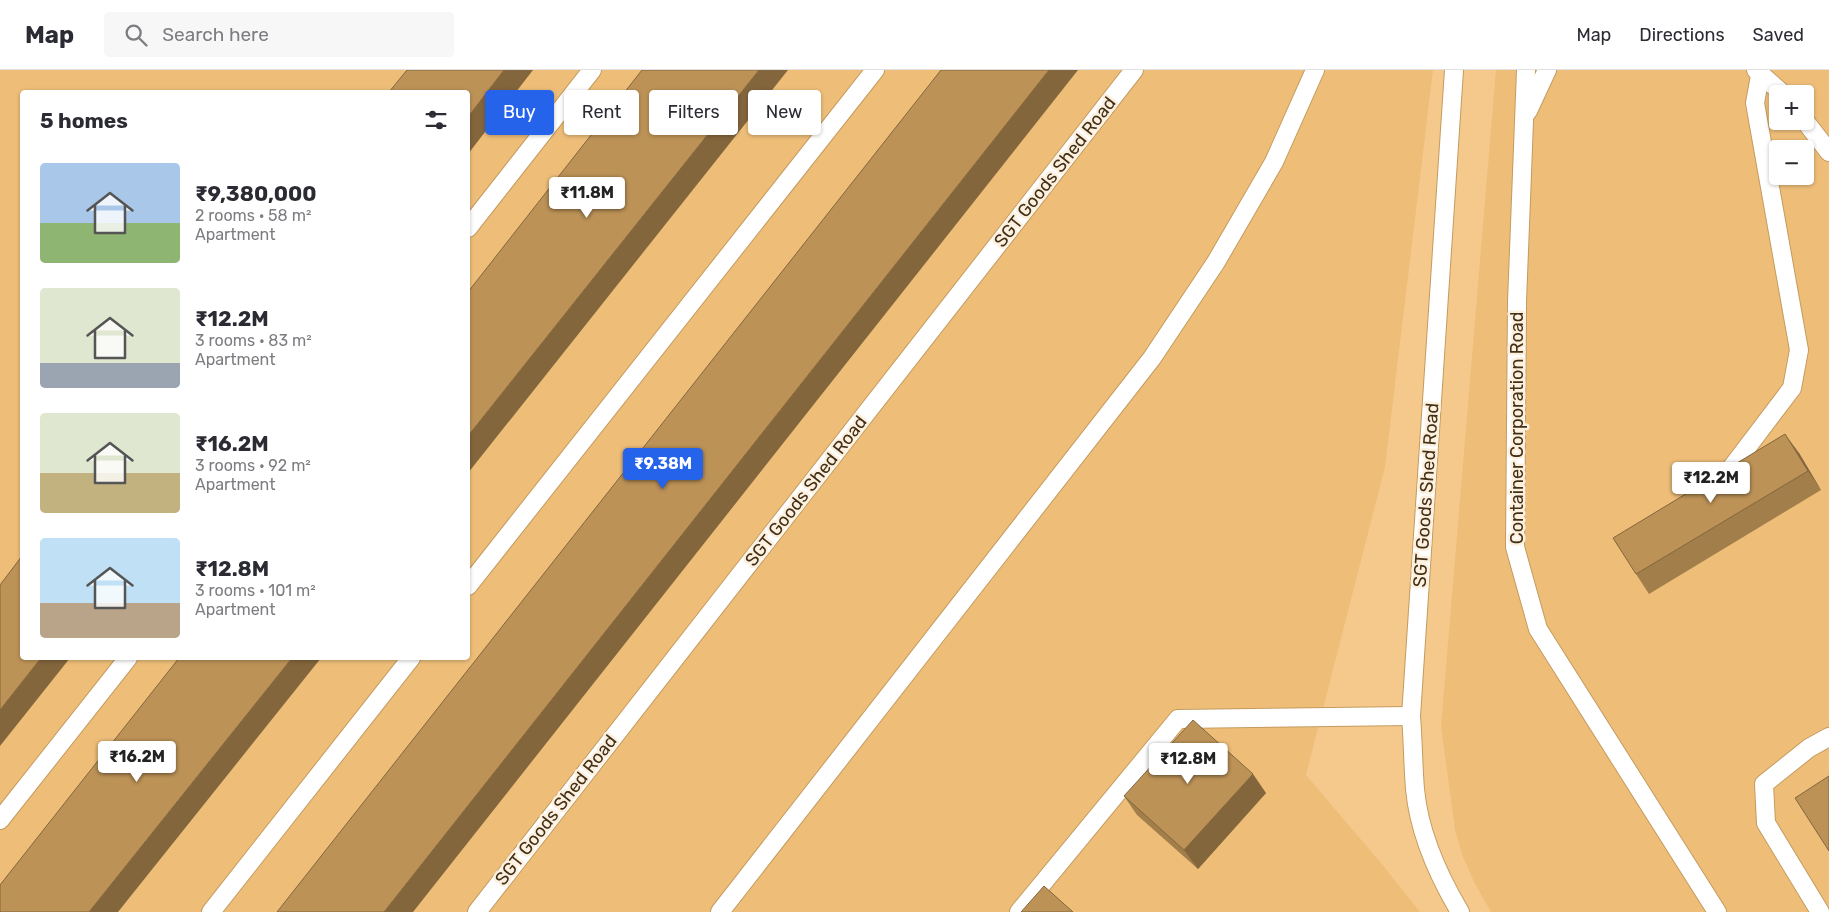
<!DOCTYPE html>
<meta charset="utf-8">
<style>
:root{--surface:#fff;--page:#f7f7f7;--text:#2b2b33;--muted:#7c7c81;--line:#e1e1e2;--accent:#2563eb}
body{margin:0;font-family:Rubik,sans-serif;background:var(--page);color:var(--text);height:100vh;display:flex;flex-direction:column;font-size:19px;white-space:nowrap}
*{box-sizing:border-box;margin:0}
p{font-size:16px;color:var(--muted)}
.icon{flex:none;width:28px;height:28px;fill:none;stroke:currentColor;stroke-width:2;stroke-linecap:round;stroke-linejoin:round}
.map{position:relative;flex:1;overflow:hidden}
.panel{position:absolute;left:20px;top:20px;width:450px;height:570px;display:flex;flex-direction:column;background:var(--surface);border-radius:5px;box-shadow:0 1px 4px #0004}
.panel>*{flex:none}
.guide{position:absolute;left:485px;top:20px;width:475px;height:45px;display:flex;gap:10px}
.tools{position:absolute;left:1769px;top:15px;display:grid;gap:10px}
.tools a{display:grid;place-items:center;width:45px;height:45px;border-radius:5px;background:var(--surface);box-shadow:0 1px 4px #0004;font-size:25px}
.price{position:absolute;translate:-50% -42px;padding:0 11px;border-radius:5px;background:#fff;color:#222;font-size:16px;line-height:32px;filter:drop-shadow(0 1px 2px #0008)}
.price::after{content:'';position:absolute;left:50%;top:30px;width:15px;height:11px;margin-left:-8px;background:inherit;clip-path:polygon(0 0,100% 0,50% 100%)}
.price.on{background:var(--accent);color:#fff}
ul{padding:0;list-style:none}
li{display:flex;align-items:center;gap:15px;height:125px;padding:0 20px}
li span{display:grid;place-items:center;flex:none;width:140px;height:100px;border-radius:5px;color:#555}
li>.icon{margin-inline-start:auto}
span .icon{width:60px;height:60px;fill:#fffc;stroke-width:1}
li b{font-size:21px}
h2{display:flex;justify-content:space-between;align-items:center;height:60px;padding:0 20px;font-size:21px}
.tag{padding:0 18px;border-radius:5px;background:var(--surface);box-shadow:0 1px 4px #0004;font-size:18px;line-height:45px}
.tag.on{background:var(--accent);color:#fff}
header{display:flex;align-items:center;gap:30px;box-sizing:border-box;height:70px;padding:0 25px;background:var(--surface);border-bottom:1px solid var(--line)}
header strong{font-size:24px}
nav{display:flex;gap:28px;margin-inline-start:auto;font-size:18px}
.search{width:350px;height:45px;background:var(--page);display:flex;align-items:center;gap:12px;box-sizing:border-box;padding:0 18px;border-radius:5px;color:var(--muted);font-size:19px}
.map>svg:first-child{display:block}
.built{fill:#eebe79;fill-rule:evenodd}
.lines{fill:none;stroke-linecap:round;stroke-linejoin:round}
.lane-casing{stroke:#c49b5f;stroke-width:20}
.lane{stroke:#fff;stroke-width:18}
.wall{fill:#a27e4b}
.shaded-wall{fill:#84663d}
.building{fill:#bc9257;stroke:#84663d}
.labels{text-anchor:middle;stroke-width:5;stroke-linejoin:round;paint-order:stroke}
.street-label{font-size:18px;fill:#413017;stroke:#fdf0de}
</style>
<header>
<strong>Map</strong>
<div class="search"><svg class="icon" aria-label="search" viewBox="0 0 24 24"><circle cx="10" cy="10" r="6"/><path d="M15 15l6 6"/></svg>Search here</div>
<nav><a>Map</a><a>Directions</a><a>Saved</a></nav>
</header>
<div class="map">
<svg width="1829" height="842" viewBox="0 0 1829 842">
<rect width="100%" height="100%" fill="#f5c98c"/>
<g class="built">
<path d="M0,0H1433L1385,397L1306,705L1381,793L1420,842H0ZM22,22H468V588H22Z"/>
<path d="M1496,0H1829V842H1491L1474,812L1463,787L1455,760L1441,656ZM1778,24H1805V51H1778ZM1778,79H1805V106H1778Z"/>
</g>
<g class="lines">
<g class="lane-casing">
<g id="lane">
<path d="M1454,0L1411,646C1413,670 1413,695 1415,719C1419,763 1438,805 1460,842"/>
<polyline points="1526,0 1517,232 1515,477 1538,559 1717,842"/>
<polyline points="1756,0 1783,24"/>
<polyline points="1528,41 1547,0"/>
<polyline points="1805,51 1829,82"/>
<polyline points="468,158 592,0"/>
<polyline points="1720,413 1792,318 1799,280 1755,33 1761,0"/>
<polyline points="468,516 875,0"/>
<polyline points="0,750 128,588"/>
<polyline points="211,842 411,588"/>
<polyline points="477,842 1134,0"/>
<polyline points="720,842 1152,288 1216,192 1274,92 1315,0"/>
<polyline points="1019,842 1178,649 1411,646"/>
<polyline points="1820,842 1766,753 1764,714 1809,678 1829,667"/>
</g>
</g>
<use href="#lane" class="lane"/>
</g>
<g class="wall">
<polygon points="1799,383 1821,420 1649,524 1636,504"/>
<polygon points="1266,723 1198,799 1137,745 1124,726"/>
</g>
<g class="shaded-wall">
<polygon points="504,0 533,0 468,84 468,47"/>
<polygon points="759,0 788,0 468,403 468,366"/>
<polygon points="1049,0 1078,0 413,842 384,842"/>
<polygon points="1785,364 1799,383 1821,420 1808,401"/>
<polygon points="41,588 70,588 0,676 0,640"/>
<polygon points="292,588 321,588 118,842 89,842"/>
<polygon points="1253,704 1266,723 1198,799 1184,780"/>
</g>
<g class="building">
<polygon points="407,0 504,0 468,47 468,22 389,22"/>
<polygon points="642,0 759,0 468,366 468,222"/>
<polygon points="941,0 1049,0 384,842 277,842"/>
<polygon points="1785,364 1808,401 1636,504 1613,468"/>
<polygon points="22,486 22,588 41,588 0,640 0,515"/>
<polygon points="179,588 292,588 89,842 0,842 0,815"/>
<polygon points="1193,650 1253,704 1184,780 1124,726"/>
<polygon points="1829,706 1829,781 1795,728"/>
<polygon points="1044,816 1073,842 1021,842"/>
</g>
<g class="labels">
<g class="street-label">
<text transform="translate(1055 102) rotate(-52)" y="6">SGT Goods Shed Road</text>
<text transform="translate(1517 358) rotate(-90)" y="6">Container Corporation Road</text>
<text transform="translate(806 421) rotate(-52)" y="6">SGT Goods Shed Road</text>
<text transform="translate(1426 425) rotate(-86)" y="6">SGT Goods Shed Road</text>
<text transform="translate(556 740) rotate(-52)" y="6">SGT Goods Shed Road</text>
</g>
</g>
</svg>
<div class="tools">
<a>+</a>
<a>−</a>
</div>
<b class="price" style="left:587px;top:149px">₹11.8M</b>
<b class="price on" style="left:663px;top:420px">₹9.38M</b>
<b class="price" style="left:1711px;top:434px">₹12.2M</b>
<b class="price" style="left:137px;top:713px">₹16.2M</b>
<b class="price" style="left:1188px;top:715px">₹12.8M</b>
<div class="guide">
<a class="tag on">Buy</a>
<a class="tag">Rent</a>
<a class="tag">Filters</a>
<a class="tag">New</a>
</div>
<section class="panel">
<h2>5 homes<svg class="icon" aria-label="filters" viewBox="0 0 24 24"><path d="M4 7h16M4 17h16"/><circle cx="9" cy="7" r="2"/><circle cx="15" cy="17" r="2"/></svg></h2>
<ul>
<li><span style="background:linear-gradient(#a9c7e8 60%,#8fb573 0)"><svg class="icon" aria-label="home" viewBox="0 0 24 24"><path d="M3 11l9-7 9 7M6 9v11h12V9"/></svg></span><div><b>₹9,380,000</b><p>2 rooms · 58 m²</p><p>Apartment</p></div></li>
<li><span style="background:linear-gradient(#dfe7d0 75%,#9aa5b1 0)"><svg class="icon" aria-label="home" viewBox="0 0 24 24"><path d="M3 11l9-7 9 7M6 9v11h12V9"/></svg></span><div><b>₹12.2M</b><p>3 rooms · 83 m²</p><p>Apartment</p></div></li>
<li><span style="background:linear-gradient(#dfe7d0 60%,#c2b280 0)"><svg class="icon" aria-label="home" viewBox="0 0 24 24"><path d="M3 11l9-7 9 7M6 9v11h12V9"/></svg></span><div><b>₹16.2M</b><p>3 rooms · 92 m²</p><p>Apartment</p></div></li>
<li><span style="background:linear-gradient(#bfe0f5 65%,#b9a48a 0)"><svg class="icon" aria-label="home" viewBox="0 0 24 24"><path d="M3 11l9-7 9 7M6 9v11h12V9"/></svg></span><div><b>₹12.8M</b><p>3 rooms · 101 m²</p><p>Apartment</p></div></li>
</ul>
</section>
</div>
